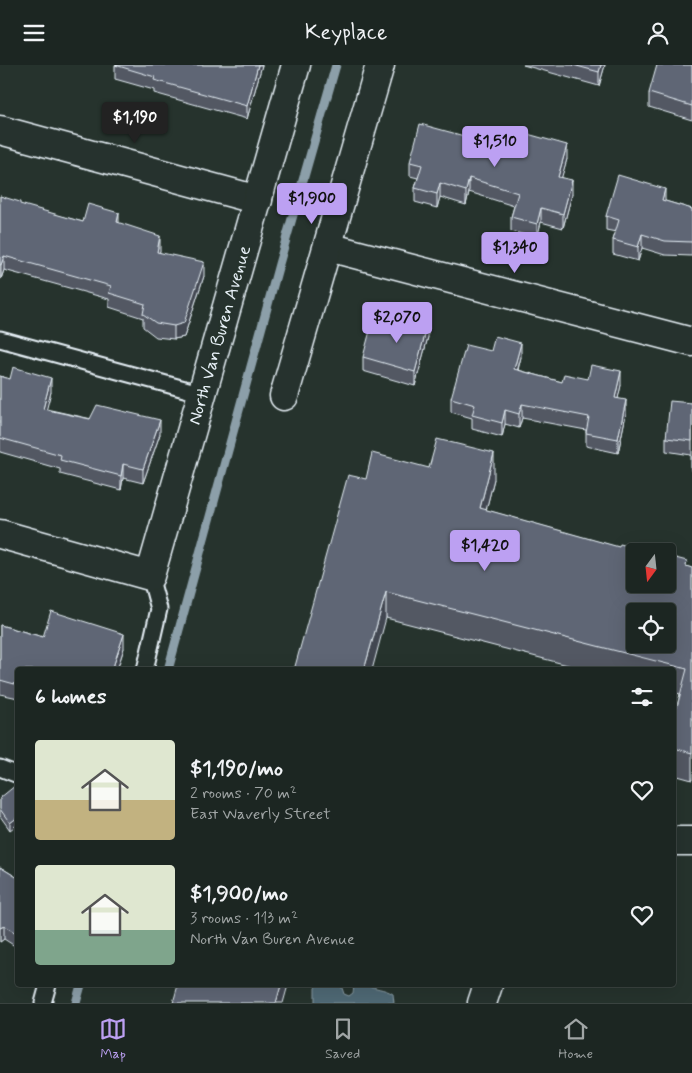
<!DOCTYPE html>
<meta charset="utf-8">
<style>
:root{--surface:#1c2622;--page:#252e2a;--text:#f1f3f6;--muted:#a0a5a5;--line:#3a4340;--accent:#bca0f2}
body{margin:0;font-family:Mynerve,sans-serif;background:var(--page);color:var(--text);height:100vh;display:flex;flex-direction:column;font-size:19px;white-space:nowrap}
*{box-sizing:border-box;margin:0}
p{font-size:16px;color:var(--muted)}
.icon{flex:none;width:28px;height:28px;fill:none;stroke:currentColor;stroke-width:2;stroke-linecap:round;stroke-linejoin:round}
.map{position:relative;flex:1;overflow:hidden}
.details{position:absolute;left:15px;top:602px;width:661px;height:320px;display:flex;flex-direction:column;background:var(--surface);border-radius:5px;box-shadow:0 5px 20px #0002,0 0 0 1px var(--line)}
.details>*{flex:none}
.needle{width:32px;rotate:195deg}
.fabs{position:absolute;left:626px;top:478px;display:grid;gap:10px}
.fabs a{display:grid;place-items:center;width:50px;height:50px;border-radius:5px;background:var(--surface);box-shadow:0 5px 20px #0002,0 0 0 1px var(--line);font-size:25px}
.price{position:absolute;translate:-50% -42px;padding:0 11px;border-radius:5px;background:var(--accent);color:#111;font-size:16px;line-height:32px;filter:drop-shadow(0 1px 2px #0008)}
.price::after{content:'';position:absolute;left:50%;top:30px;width:15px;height:11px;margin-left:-8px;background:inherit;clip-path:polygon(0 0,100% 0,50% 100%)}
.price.current{background:#222;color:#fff}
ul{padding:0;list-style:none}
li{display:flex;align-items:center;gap:15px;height:125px;padding:0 20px}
li span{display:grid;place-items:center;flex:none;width:140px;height:100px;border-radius:5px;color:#555}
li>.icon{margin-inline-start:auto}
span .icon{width:60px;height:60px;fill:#fffc;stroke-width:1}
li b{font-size:21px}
h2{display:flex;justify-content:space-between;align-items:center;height:60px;padding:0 20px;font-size:21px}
header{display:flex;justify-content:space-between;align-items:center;height:65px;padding:0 20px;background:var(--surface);font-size:22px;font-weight:600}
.tabs{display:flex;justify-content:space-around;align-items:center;height:70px;border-top:1px solid var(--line);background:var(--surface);font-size:14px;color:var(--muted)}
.tabs a{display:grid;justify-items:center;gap:2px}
.tabs .current{color:var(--accent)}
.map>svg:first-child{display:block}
.water{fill:#4f6974;stroke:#8c9fa9}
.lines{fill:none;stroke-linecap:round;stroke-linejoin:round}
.stream{stroke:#8c9fa9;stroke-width:9}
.lane-casing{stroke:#e8f1f8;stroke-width:19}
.street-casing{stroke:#e8f1f8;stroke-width:31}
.lane{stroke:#26332d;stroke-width:15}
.street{stroke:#26332d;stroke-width:28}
.wall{fill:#525864;stroke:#e8f1f8}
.shaded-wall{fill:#424751;stroke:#e8f1f8}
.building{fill:#5f6674;stroke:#e8f1f8;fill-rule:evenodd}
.labels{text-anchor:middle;stroke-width:4;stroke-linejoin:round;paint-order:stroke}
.street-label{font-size:18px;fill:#e8f1f8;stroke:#26332d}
</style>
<header><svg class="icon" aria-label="menu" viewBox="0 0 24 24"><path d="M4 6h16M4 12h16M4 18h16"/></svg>Keyplace<svg class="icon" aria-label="person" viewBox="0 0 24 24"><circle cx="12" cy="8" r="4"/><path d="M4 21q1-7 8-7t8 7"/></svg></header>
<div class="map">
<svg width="692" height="938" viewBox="0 0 692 938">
<rect width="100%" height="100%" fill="#26332d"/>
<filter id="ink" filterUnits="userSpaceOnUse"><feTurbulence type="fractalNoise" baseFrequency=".02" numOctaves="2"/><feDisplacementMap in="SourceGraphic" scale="10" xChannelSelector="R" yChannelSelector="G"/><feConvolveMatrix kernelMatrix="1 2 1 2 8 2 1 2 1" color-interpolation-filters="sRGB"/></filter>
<g filter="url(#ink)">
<path class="water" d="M317,920H341L344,929L349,931L353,928L354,920H368C374,924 384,923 393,929L394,938H315V923Z"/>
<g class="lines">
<g class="stream">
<polyline points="168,605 279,199 336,0"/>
<polyline points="76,938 81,920"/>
</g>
<g class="lane-casing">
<g id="lane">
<polyline points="0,274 203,329"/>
<polyline points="145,605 159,544 150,511"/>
<polyline points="0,703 18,710"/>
<polyline points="43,938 48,920"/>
</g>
</g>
<g class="street-casing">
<g id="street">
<polyline points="0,65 258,135"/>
<polyline points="328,182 692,277"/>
<polyline points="284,331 380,0"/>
<polyline points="0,469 150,511 296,0"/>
<polyline points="674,776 692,776"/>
<polyline points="482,938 488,920"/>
</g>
</g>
<use href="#lane" class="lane"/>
<use href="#street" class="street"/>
</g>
<g class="wall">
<polygon points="115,0 262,0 247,54 154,28 154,25 115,14"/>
<polygon points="523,0 605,0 599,21"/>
<polygon points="692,0 692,55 649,42 649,28"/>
<polygon points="501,81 567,94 561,113 572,129 563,163 541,157 537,173 511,166 511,152 514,141 469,127 466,140 440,132 437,143 415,137 415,123 418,113 410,111 410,97"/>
<polygon points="0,131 20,140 83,157 119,158 160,185 159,187 204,211 184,272 174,274 156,272 143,262 143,253 109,242 109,234 4,205 1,214 0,214"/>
<polygon points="665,136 692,144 692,191 665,190 642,183 638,196 613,189 613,175 616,167 606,165 606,151"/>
<polygon points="399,265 428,272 415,321 363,306 363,292"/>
<polygon points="491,286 521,292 518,305 562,317 588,314 621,320 618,333 626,349 618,388 586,381 586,365 522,353 519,363 505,359 502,372 472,364 472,353 451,347 451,333"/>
<polygon points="0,311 51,327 46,344 160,369 143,418 123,413 121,425 60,409 60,404 0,387"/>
<polygon points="692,338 692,405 691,405 691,390 666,386 666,373"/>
<polygon points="429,403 494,414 486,445 692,503 692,715 674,710 674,653 680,629 674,627 674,605 587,605 386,553 366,414"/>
<polygon points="0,560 43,572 124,583 117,605 18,605 18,633 0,629"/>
<polygon points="18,723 10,765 0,751 0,733"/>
<polygon points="0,802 18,813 18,883 4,874 0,877"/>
</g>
<g class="shaded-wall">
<polygon points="258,0 262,0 247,54 247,41"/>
<polygon points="601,0 605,0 599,21 599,7"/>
<polygon points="567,80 567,94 558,125 558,112"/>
<polygon points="469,113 469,127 466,140 466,126"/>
<polygon points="572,115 572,129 563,163 563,149"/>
<polygon points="440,118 440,132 437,143 437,129"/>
<polygon points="665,124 665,138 662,135"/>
<polygon points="541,143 541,157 537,173 537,159"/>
<polygon points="119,148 119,162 117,157"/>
<polygon points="642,169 642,183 638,196 638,182"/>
<polygon points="160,171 160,185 157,201 157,187"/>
<polygon points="4,191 4,205 1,214 1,200"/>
<polygon points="204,197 204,211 184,272 174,274 174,261"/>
<polygon points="428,258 428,272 415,321 415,307"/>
<polygon points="521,278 521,292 514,318 514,304"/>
<polygon points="621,306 621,320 615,347 615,333"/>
<polygon points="51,313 51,327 43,358 43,344"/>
<polygon points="626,335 626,349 618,388 618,374"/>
<polygon points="522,339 522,353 519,363 519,349"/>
<polygon points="505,345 505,359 502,372 502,358"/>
<polygon points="160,355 160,369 143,418 143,404"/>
<polygon points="494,388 494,414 480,469 480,443"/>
<polygon points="123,399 123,413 121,425 121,411"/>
<polygon points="386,527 386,553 372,605 364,605"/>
<polygon points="124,569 124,583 117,605 112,605"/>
<polygon points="18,752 18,759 10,765 10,758"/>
<polygon points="4,861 4,874 0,877 0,863"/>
<polygon points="281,920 288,920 283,938 276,938"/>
</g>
<g class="building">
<polygon points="115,0 258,0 247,41 154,15 155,12"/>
<polygon points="573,0 601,0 599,7"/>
<polygon points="657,0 692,0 692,41 649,28"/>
<polygon points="420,59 501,81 506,63 567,80 558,112 572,115 563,149 541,143 537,159 511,152 518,128 469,113 466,126 440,118 437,129 415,123 422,100 410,97"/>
<polygon points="618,110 665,124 662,135 692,144 692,177 665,176 642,169 638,182 613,175 619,155 606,151"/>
<polygon points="0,131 20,137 20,139 83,157 88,139 119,148 117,157 160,171 157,187 204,197 184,258 174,261 156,258 143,249 145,239 109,228 111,221 4,191 1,200 0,200"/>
<polygon points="402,251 428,258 415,307 363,292 372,258 399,265"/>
<polygon points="495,271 521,278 514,304 562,317 564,309 588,314 591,300 621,306 615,333 626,335 618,374 586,368 589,352 522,339 519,349 505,345 502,358 472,350 475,340 451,333 466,280 491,286"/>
<polygon points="13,302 51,313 43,344 90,354 97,340 160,355 143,404 123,399 121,411 60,395 61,390 0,373 0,311 10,314"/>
<polygon points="670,336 692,338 692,376 666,373"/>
<path d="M437,374L494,388L480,443L619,482L620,479L648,486H635V519H668V491L687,496L686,501L692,503V688L674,683V653L687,604L386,527L364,605H294L348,410L366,414L372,388L429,403ZM635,546H668V579H635Z"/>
<polygon points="51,546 124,569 112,605 18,605 18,620 0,615 0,560 43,572"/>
<polygon points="16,720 18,723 18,752 10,758 0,744 0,733"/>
<polygon points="0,802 18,813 18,869 4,861 0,863"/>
<polygon points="178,920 281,920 276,938 173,938"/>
</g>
</g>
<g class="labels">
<g class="street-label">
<text transform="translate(219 270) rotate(-74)" y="6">North Van Buren Avenue</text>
</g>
</g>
</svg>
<div class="fabs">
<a><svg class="needle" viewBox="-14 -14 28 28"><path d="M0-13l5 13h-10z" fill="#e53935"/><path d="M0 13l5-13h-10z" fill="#a0a5a5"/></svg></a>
<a><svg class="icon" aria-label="locate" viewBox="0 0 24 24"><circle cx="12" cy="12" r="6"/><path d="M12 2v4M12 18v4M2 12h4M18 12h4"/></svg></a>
</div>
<b class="price current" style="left:135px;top:79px">$1,190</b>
<b class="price" style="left:495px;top:103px">$1,510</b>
<b class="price" style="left:312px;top:160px">$1,900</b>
<b class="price" style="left:515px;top:209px">$1,340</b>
<b class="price" style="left:397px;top:279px">$2,070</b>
<b class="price" style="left:485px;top:507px">$1,420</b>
<section class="details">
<h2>6 homes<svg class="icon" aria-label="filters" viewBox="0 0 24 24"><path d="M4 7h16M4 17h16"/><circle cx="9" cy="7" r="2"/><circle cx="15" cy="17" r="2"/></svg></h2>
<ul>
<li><span style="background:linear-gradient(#dfe7d0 60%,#c2b280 0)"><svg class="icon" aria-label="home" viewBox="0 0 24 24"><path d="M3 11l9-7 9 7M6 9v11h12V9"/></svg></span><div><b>$1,190/mo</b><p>2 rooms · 70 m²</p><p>East Waverly Street</p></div><svg class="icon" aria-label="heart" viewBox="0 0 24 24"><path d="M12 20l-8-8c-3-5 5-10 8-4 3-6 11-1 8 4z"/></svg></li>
<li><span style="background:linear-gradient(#dfe7d0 65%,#7fa58c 0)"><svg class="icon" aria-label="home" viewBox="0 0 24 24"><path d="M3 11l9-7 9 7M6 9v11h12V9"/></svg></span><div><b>$1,900/mo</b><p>3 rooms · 113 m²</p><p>North Van Buren Avenue</p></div><svg class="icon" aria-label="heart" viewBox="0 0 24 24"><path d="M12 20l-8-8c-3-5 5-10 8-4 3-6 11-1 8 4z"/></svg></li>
</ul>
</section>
</div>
<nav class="tabs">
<a class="current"><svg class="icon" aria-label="map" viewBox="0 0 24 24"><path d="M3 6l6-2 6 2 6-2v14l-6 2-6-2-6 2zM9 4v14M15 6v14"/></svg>Map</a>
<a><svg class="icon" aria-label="saved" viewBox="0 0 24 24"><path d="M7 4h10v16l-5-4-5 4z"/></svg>Saved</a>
<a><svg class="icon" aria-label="home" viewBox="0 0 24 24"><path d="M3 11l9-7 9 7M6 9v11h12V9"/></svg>Home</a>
</nav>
